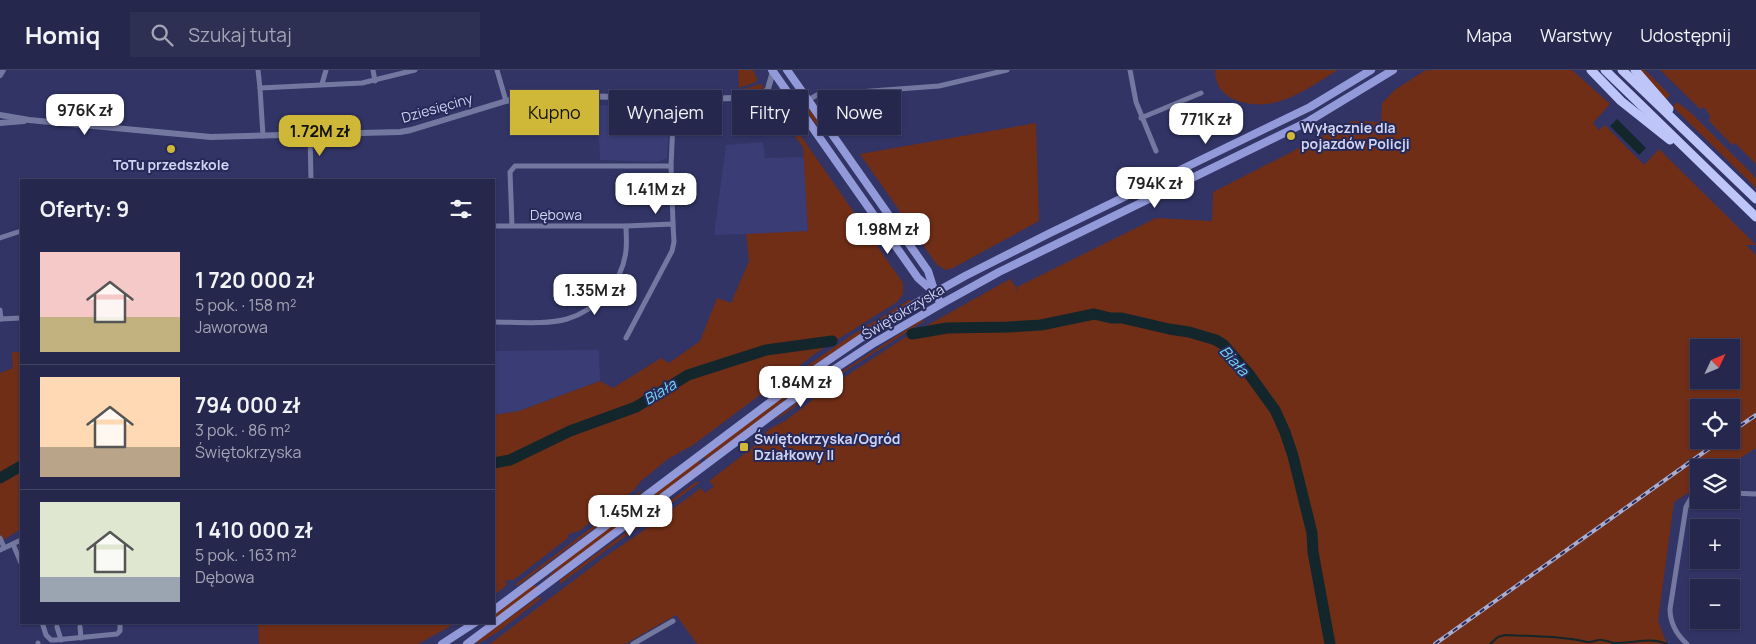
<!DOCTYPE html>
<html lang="pl">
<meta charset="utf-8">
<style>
:root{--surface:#25274c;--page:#2d2f53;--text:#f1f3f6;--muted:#a3a5b5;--line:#424464;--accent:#cfb837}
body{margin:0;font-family:Manrope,sans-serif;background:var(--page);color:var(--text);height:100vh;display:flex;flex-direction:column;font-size:19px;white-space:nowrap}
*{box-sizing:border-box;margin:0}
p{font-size:16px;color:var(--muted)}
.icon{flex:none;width:28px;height:28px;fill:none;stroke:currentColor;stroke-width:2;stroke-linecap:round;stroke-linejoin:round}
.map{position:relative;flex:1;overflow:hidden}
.side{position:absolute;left:20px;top:109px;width:475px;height:445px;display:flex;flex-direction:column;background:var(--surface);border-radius:0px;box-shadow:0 1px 4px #0004,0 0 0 1px var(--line)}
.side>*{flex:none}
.guide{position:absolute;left:510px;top:20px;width:475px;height:45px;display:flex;gap:10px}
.needle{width:32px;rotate:46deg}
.tools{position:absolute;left:1690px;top:269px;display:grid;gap:10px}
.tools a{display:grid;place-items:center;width:50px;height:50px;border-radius:0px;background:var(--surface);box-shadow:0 1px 4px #0004,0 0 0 1px var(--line);font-size:25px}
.price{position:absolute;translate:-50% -42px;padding:0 11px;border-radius:10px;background:#fff;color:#222;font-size:16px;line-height:32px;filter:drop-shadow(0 1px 2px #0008)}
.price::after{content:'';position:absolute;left:50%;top:30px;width:15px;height:11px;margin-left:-8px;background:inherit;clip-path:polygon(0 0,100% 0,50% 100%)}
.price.selected{background:var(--accent);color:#111}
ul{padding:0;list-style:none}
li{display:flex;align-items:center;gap:15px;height:125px;padding:0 20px}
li+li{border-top:1px solid var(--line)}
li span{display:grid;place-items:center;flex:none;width:140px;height:100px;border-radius:0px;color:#555}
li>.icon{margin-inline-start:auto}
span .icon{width:60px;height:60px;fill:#fffc;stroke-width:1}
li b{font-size:21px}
h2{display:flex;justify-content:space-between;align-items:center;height:60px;padding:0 20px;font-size:21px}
.tag{padding:0 18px;border-radius:0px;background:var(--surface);box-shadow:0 1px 4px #0004,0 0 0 1px var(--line);font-size:18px;line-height:45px}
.tag.selected{background:var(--accent);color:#111}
header{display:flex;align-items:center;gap:30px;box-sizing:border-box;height:70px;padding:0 25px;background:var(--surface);border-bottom:1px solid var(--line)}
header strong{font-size:24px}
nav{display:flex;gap:28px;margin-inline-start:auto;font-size:18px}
.search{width:350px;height:45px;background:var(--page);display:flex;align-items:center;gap:12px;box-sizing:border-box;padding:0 18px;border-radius:0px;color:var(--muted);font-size:19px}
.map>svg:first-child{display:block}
.built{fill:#393c75}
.green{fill:#702e17;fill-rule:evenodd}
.water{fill:#13262c}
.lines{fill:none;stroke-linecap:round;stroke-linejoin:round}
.stream{stroke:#13262c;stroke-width:2}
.river{stroke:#13262c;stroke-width:11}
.minor{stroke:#7378a0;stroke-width:5}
.tertiary{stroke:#7378a0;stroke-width:6}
.secondary{stroke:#939ada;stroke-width:8}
.trunk{stroke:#bec5f9;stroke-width:9}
.rail-casing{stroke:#a9add0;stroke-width:4}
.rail{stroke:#272959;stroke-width:2;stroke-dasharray:5.5;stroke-linecap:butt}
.poi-dot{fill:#cfb837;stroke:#272959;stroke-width:2}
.labels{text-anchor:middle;stroke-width:4;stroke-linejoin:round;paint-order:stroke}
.street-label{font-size:14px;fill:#cfd4f2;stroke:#272959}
.poi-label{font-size:14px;font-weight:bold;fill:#cfd4f2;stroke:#272959;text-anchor:start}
.water-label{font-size:15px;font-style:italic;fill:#75d7f4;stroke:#272959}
</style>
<header>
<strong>Homiq</strong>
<div class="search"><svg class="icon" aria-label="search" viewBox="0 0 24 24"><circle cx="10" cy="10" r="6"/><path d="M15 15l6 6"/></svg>Szukaj tutaj</div>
<nav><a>Mapa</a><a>Warstwy</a><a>Udostępnij</a></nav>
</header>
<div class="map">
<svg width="1756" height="574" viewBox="0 0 1756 574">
<rect width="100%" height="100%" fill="#313465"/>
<g class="built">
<polygon points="597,35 670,37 667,88 657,92 600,90"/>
<polygon points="763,72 765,88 804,87 808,162 714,165 726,75"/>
<polygon points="599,280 600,311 519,341 494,345 494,281"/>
</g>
<g class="green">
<polygon points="738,0 753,0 757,9 756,12 739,18"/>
<path d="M1215,0H1338C1305,20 1271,47 1231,28C1220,22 1215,12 1215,0Z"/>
<path d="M1426,0H1572L1610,34L1593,53L1599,60L1605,55L1644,95L1659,79L1756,175H1746L1756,185V378L1726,397L1699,398V416L1674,432L1658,551L1667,574H697L676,545L625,574H490L606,486L640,463L701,418L705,423L714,416L709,411L752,378L769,359L785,351L828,318L901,270L1010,209L1016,217L1017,224V217L1156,148L1212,151L1213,122L1352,51L1381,52L1382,33L1396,19ZM1699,278H1731V310H1699ZM1699,338H1731V370H1699Z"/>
<polygon points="1641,0 1645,0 1670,25 1666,30"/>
<polygon points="1660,0 1756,0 1756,94 1735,73 1732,75 1709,51 1710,46 1704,37 1700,39"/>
<path d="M761,14L764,18C756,25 741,28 732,22Z"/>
<polygon points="797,21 824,60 821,61 795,25"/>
<polygon points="1677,32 1690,42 1756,108 1756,118 1673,37"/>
<path d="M768,35L780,37L792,53L788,55C774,36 772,38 749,37Z"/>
<polygon points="1036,53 1039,151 953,198 946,200 937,195 860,84"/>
<polygon points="794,56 903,213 903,224 897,232 816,283 693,375 668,389 641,411 634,420 579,461 569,464 568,468 512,511 510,509 505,512 507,515 494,525 494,345 519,341 600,311 613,318 661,288 669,293 700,271 717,228 731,233 749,191 746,164 808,161 803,77 790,60"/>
<polygon points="909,230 912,231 805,301 801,300 849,267"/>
<polygon points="923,249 923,252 828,312 785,344 773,350 828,310"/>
<polygon points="12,282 21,282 21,459 3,470 0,464 0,303 13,298"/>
<polygon points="800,314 801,316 780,334 705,391 705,386"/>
<polygon points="700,389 700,395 542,513 563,492"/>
<path d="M696,412H700C654,447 606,479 560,514V510Z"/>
<polygon points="643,419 639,425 519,515 515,515"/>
<polygon points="534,514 537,518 494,550 494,545"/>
<path d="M538,527L542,528C529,537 487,574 473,574Z"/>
<polygon points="258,553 258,552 456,553 418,574 259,574"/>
</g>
<polygon class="water" points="1617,49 1646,78 1639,85 1610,56"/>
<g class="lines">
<path class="stream" d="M1490,574L1498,567L1505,565C1532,566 1561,566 1587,572C1592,573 1597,569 1602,570C1606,570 1609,572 1613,573C1632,574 1650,566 1667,574"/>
<g class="river">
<polyline points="912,264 947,258 1008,257 1041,255 1094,244 1111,248 1122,248 1169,259 1189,262 1216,270 1224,275 1249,304 1275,340 1285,362 1293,386 1312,463 1313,482 1330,574"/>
<polyline points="494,393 510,390 570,361 636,337 688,305 766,280 832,271"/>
<polyline points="0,408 21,396"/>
</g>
<g class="minor">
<polyline points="258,0 260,18"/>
<polyline points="373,0 375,11"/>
<polyline points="497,0 506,31"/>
<polyline points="1130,0 1136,32 1156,81"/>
<polyline points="322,14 326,0"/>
<polyline points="808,30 817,25 939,16 1007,0"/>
<polyline points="1141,48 1201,23"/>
<polyline points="310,64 311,110"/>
<polyline points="263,66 260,18 362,13 415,0"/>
<polyline points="673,154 671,96 674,29"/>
<polyline points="494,156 626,156 673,154 674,172 672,181 626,268"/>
<polyline points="512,156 510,102 515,96 671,96"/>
<polyline points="0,168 21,161"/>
<polyline points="0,240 1,249"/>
<polyline points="0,249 21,248"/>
<path d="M494,252C516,252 546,255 567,249C597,240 623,212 626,180C627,172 626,164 626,156"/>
<polyline points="1731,423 1756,424"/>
<polyline points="0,468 4,477"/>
<polyline points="13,474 21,493"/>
<polyline points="0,480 21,470"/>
<polyline points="42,552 46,565 51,570 55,570 117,564 120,561 120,552"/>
<polyline points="57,557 61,570"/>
<polyline points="80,557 81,568"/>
<polyline points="38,573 38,574"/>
<polyline points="633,574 673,551"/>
<path d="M1687,574C1676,564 1670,553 1670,539L1686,437L1691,428L1699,424"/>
</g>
<g class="tertiary">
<polyline points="0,5 3,0"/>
<polyline points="761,27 768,19 773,1"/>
<polyline points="0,45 29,50 211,67 400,62 411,60 506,31 533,25 705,29 761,27 777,30 790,26"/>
<polyline points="0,53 24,51"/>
</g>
<g class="secondary">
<polyline points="772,0 918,208 935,223"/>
<polyline points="787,0 928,201 935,223 941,234"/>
<polyline points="494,540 801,309 867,264 918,232 965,206 1048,164 1310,37 1371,0"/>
<polyline points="442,574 476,552"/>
<polyline points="467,574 780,339 833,300 874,273 941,234 999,202 1309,51 1393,0"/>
</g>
<g class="trunk">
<polyline points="1591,0 1621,31 1670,70"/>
<polyline points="1605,0 1756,147"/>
<polyline points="1622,0 1756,129"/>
<polyline points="1635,0 1669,39"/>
</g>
<g class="rail-casing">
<g id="rail">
<polyline points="1731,362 1756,345"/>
<polyline points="1435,574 1721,370"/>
</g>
</g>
<use href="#rail" class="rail"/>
</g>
<g class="poi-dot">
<circle cx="1291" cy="66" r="5"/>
<circle cx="171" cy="79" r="5"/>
<rect x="739" y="372" width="10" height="10" rx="2.5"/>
</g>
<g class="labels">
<g class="street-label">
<text transform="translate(437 38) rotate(-16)" y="5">Dziesięciny</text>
<text x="556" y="150">Dębowa</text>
<text transform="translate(903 242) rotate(-31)" y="5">Świętokrzyska</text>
</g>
<g class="poi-label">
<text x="1301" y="63">Wyłącznie dla<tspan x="1301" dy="16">pojazdów Policji</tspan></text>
<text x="171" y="100" text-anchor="middle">ToTu przedszkole</text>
<text x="754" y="374">Świętokrzyska/Ogród<tspan x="754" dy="16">Działkowy II</tspan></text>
</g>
<g class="water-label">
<text transform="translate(1234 291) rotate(48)" y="5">Biała</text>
<text transform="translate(660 322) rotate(-31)" y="5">Biała</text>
</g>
</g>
</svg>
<div class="tools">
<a><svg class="needle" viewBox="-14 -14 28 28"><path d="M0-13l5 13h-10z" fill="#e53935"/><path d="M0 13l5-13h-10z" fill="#a3a5b5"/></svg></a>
<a><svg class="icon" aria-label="locate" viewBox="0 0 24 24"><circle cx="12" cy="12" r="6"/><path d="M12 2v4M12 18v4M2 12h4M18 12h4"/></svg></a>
<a><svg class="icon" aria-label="layers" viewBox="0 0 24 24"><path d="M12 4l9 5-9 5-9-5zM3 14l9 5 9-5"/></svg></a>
<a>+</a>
<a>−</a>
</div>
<b class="price" style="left:85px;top:66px">976K zł</b>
<b class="price" style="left:1206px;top:75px">771K zł</b>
<b class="price selected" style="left:320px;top:87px">1.72M zł</b>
<b class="price" style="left:1155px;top:139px">794K zł</b>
<b class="price" style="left:656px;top:145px">1.41M zł</b>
<b class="price" style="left:888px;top:185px">1.98M zł</b>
<b class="price" style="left:595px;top:246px">1.35M zł</b>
<b class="price" style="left:801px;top:338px">1.84M zł</b>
<b class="price" style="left:630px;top:467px">1.45M zł</b>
<div class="guide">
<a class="tag selected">Kupno</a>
<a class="tag">Wynajem</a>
<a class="tag">Filtry</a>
<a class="tag">Nowe</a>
</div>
<section class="side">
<h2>Oferty: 9<svg class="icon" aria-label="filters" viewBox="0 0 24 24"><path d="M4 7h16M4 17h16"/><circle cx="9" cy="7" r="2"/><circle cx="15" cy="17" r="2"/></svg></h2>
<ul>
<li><span style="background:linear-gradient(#f6c9c9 65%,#c2b280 0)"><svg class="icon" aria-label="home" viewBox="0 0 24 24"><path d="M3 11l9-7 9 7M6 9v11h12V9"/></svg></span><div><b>1 720 000 zł</b><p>5 pok. · 158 m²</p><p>Jaworowa</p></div></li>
<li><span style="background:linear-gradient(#ffd9b3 70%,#b9a48a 0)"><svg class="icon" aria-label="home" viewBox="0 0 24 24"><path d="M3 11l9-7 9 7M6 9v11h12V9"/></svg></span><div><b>794 000 zł</b><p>3 pok. · 86 m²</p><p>Świętokrzyska</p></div></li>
<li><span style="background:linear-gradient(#dfe7d0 75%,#9aa5b1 0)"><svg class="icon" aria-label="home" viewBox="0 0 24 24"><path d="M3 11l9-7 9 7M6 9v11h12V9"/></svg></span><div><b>1 410 000 zł</b><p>5 pok. · 163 m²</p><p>Dębowa</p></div></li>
</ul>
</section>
</div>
